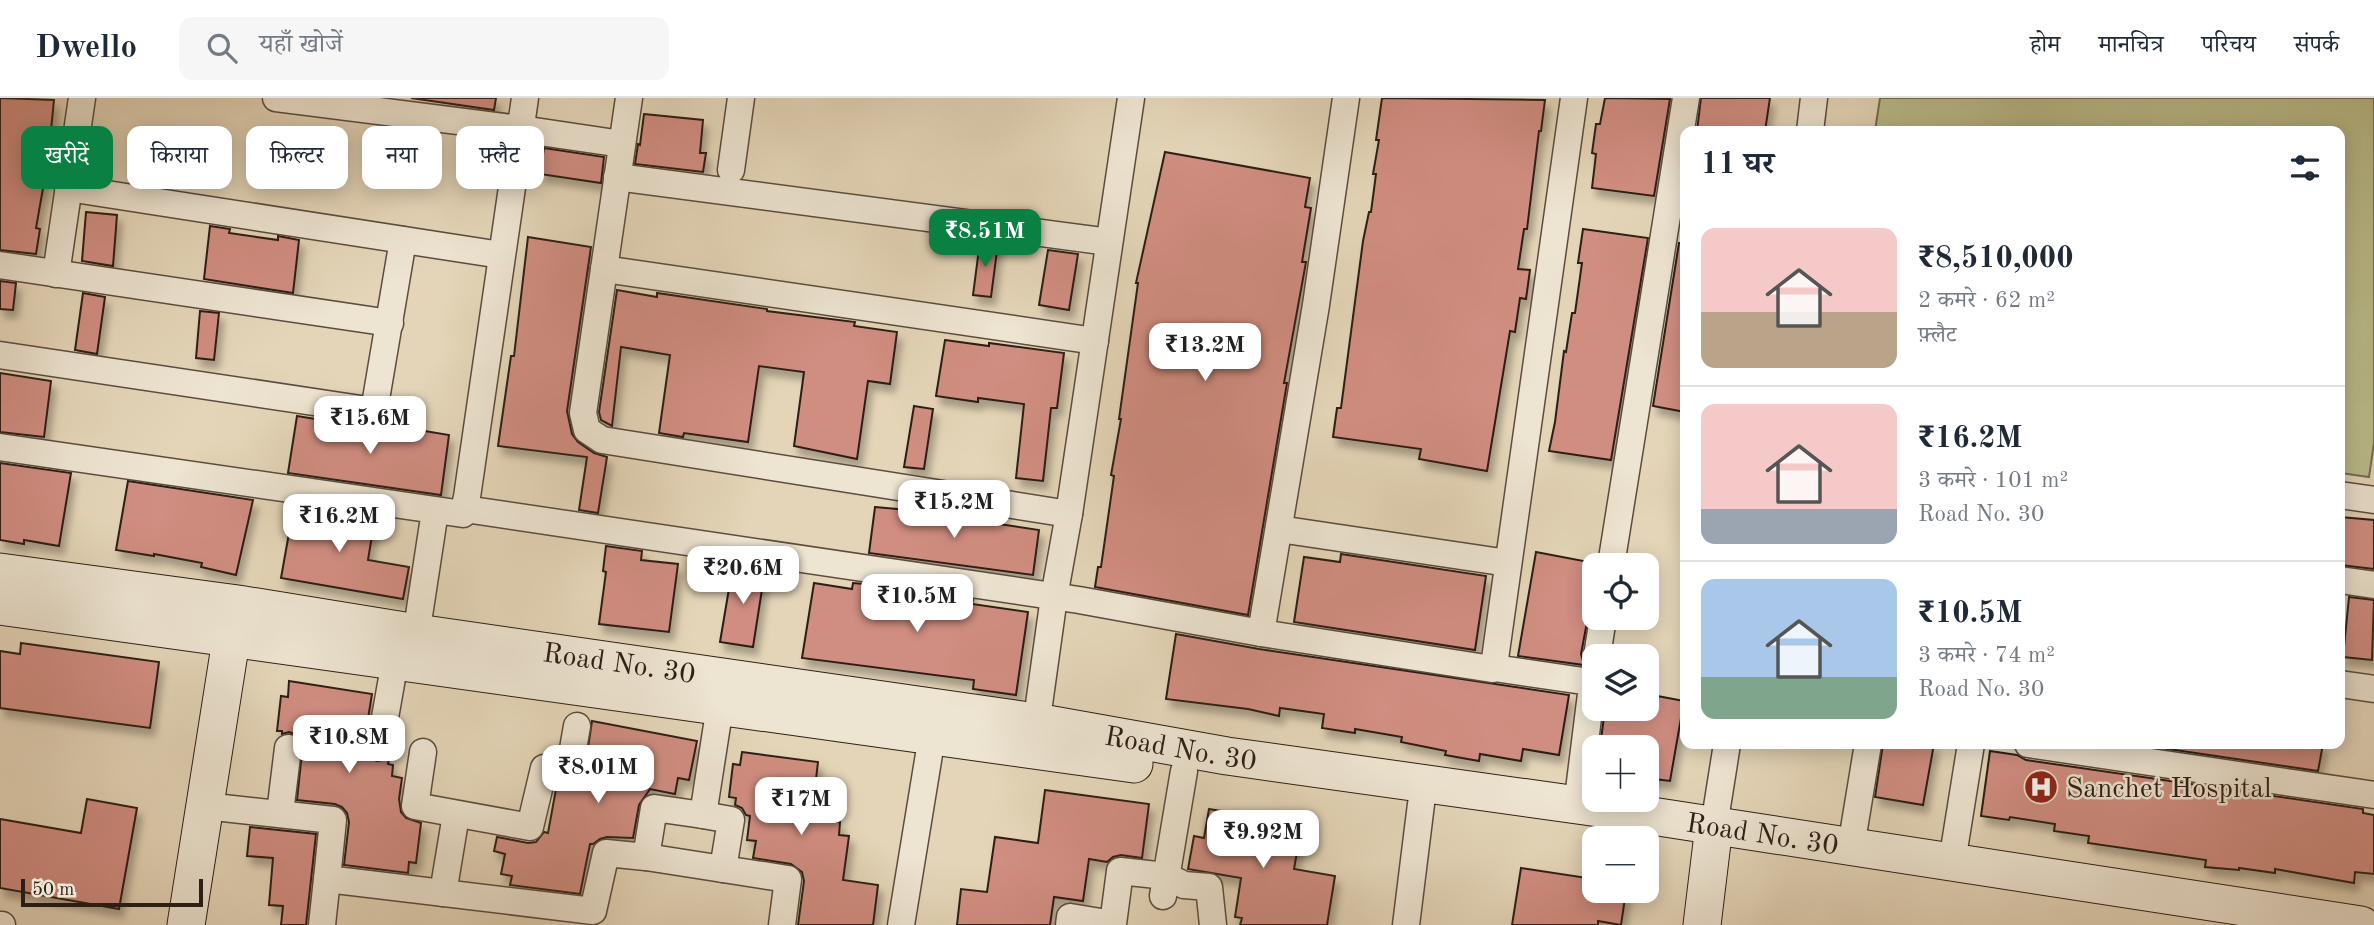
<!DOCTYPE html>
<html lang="hi">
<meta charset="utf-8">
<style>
:root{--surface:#fff;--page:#f6f6f7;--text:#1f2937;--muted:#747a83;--line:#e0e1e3;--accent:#0b8043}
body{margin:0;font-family:"Old Standard TT","Noto Serif Devanagari",serif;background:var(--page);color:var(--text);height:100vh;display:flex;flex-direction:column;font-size:26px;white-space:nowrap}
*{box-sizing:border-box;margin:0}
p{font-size:23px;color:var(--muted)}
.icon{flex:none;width:38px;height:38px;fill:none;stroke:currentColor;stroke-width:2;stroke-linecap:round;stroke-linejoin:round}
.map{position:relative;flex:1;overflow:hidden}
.side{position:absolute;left:1680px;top:28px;width:665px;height:623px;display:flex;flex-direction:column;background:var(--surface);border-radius:14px;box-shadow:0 4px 18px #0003}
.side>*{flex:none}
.banner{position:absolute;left:21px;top:28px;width:665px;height:63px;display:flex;gap:14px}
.controls{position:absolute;left:1582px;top:455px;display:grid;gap:14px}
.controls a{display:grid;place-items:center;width:77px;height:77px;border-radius:14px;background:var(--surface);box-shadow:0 4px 18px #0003;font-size:35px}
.scale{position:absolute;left:21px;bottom:18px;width:182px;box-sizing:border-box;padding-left:7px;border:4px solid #2d1f15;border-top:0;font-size:19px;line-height:24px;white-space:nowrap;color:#2d1f15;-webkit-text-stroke:5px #ede4d1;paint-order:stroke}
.price{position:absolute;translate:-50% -60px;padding:0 16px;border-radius:14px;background:#fff;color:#222;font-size:23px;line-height:46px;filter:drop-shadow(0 2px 4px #0008)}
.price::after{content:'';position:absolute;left:50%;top:42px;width:21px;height:16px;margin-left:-10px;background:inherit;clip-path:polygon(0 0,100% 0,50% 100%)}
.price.selected{background:var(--accent);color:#fff}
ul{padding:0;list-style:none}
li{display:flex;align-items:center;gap:21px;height:175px;padding:0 21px}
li+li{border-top:2px solid var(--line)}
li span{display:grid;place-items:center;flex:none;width:196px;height:140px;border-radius:14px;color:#555}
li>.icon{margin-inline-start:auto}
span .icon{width:84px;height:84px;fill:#fffc;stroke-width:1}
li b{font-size:30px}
h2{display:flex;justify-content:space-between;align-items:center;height:84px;padding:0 21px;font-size:30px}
.pill{padding:0 24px;border-radius:14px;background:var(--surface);box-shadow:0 4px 18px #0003;font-size:24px;line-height:63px}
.pill.selected{background:var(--accent);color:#fff}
header{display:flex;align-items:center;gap:42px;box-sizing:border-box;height:98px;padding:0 35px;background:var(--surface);border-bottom:2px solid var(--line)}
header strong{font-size:33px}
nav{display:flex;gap:38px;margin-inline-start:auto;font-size:24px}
.search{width:490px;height:63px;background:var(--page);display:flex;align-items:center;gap:18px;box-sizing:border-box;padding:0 24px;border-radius:14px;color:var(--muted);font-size:26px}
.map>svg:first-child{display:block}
.green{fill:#babc8b;stroke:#746e50;stroke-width:2}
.building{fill:#d08d81;stroke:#2d1f15;stroke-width:2;filter:url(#shadow)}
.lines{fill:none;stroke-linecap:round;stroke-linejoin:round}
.street-casing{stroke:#5b4c3e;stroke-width:29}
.secondary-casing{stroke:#2d1f15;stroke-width:39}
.street{stroke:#ede4d1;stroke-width:26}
.secondary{stroke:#ede4d1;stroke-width:37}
.labels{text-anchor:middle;stroke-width:5;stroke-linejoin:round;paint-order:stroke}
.street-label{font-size:28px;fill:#2d1f15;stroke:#ede4d1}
.poi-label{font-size:28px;fill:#2d1f15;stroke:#ede4d1;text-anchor:start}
</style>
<header>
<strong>Dwello</strong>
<div class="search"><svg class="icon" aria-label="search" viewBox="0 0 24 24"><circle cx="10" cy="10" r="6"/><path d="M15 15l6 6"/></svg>यहाँ खोजें</div>
<nav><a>होम</a><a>मानचित्र</a><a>परिचय</a><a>संपर्क</a></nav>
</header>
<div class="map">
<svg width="2374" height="827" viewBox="0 0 2374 827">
<defs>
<filter id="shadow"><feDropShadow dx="4.5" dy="8" stdDeviation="3.5" flood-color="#0004"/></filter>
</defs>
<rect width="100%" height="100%" fill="#e4d5b8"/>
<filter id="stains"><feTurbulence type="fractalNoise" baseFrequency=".00286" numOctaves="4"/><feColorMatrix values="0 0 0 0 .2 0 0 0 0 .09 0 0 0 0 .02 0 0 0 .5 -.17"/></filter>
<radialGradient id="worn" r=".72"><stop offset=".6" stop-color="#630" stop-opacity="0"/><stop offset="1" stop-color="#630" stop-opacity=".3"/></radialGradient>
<polygon class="green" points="1880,0 2374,0 2374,345 2369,379 2340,375 2340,33 1875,33"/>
<g class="building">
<polygon points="0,0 54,2 48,62 36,130 40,131 36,156 0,152"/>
<polygon points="411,0 496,0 494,12"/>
<polygon points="1382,0 1545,2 1541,33 1539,33 1527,131 1524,131 1518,171 1530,172 1526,201 1520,200 1515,234 1510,233 1487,373 1419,361 1421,351 1333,339 1337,310 1341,310 1363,143 1369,114 1371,114 1376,76 1373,76 1379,42 1376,42"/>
<polygon points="1605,0 1670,1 1654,98 1592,90 1596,56 1592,55 1596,26 1600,26"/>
<polygon points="1701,0 1770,0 1765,33 1697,33"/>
<polygon points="644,16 703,22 700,55 706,55 703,74 635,66 638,46 640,47"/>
<polygon points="544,50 604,59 601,85 540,76"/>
<polygon points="1165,54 1310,80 1305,109 1311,110 1302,164 1306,164 1284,285 1287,285 1248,517 1095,489 1098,469 1101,469 1114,378 1111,377 1121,321 1119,321 1138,185 1136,185"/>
<polygon points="86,114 117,117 113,168 82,163"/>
<polygon points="210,128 230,131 229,135 278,142 278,138 299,142 293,195 204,181"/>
<polygon points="1583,131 1648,140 1611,362 1549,353 1555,324 1564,253 1566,254 1572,215 1575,215 1582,165 1578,165"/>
<polygon points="528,139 591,149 567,313 572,336 578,344 594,355 607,359 598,415 579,412 587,359 498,348 511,258 514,258"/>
<polygon points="980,143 998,145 991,199 973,197"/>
<polygon points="1679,145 1685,146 1685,314 1653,308"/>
<polygon points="1048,152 1078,156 1069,212 1039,207"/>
<polygon points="0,183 16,185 13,212 0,211"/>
<polygon points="617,192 657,199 657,195 767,211 767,213 855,224 854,228 897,234 890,286 868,283 857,361 794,348 804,274 759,268 748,344 684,335 683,339 659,335 670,257 621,249 612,328 601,322 599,314"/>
<polygon points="83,195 105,199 97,256 75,252"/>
<polygon points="200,213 219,215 214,262 196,260"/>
<polygon points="945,242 989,248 989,245 1064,255 1057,310 1051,310 1043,383 1016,380 1024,306 978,300 978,304 936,298"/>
<polygon points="0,275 51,283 44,339 0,334"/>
<polygon points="914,308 933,311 924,371 904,369"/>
<polygon points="297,318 316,321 316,324 380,334 382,326 449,337 441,397 288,375"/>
<polygon points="0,365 71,375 59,448 24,442 24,446 0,442"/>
<polygon points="128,383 253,402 236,477 201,469 202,465 154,456 154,458 116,452"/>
<polygon points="294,407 375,419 368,462 409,469 403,501 281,480"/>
<polygon points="875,409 941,415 941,412 986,419 985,424 1039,432 1033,477 869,455"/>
<polygon points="2340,419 2374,422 2374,471 2340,467"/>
<polygon points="606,448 642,453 641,462 678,466 669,534 599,526 606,474 603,473"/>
<polygon points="1536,454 1594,465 1594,487 1581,556 1584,567 1518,558"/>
<polygon points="1341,456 1486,478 1475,552 1294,524 1304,459 1340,464"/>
<polygon points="733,467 765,472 753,549 720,544"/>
<polygon points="814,485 852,491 853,485 865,486 973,502 972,506 1028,514 1016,597 973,591 974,582 802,560"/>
<polygon points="2349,499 2374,502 2372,562 2343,559"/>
<polygon points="1176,536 1259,551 1569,597 1559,657 1523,651 1521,663 1480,656 1479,663 1445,657 1446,653 1401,644 1402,639 1355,631 1355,635 1322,630 1324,616 1280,610 1279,618 1248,611 1166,601"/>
<polygon points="21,545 159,564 150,630 0,610 0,553 20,556"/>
<polygon points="289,583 372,596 364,645 366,654 369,660 377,663 389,661 388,666 393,667 392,678 402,680 399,701 401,714 406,720 421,725 416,765 409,764 408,775 344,767 349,724 347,715 342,709 335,706 297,702 303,645 297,637 289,634 282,636 282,633 277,633 281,598 288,599"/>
<polygon points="1647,596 1684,603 1670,683 1647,680 1647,649 1600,649 1605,611 1647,611"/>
<polygon points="592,623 697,643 689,682 678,680 675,696 650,691 639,707 633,740 607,739 600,741 593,746 590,746 580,796 510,787 512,778 501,776 505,756 494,753 497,739 528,745 536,744 544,734 548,735 556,691 575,688 584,677"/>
<polygon points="1883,646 1934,646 1923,707 1875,699"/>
<polygon points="2134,646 2323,646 2318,673"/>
<polygon points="1990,653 2017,657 2026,662 2363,711 2363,715 2374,717 2374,776 2355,774 2354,785 2275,771 2275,775 2239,770 2239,772 2205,769 2206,762 2088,745 2089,738 2054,733 2055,726 2010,719 2009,722 1981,718"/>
<polygon points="742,654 818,664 814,698 823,699 820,721 840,724 839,737 849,738 843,782 878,787 873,827 798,827 804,783 802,774 791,766 753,760 756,743 747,742 750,718 746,717 742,710 735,707 736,700 729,699 733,666 740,667"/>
<polygon points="1045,692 1149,706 1142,760 1121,757 1113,759 1107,764 1089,761 1083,803 1054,799 1050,827 957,827 961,791 987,794 995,739 1038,745"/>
<polygon points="87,701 137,710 119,811 0,790 0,721 81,735"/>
<polygon points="1209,711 1302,726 1294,771 1335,778 1327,827 1240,827 1242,820 1235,819 1241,780 1188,771 1194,738 1204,740"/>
<polygon points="250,729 316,736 306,827 281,827 283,808 269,807 273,760 247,758"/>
<polygon points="1521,770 1594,781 1594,793 1626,793 1621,827 1598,823 1598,827 1512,827"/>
</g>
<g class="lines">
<g class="street-casing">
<g id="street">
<polyline points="276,0 520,31 622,46"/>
<polyline points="629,0 583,315 587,332 602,342 1069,416"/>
<polyline points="1810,33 1814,0"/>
<polyline points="731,72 741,0"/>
<polyline points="617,79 1109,144"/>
<polyline points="68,90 501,157"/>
<polyline points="0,167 390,225"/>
<polyline points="604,171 1095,243"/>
<polyline points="56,176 82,0"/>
<polyline points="0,257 374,313 403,142"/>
<polyline points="0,349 463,416 467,399 525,0"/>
<polyline points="2340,397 2374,402"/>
<polyline points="465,411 1079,502 1261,535 1492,571 1494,568 1574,0"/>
<polyline points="1279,431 1508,465"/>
<polyline points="1611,467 1686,0"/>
<polyline points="2340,482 2374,487"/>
<polyline points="1261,535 1316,207 1346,0"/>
<polyline points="414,550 435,413"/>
<polyline points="1597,558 1603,520"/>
<polyline points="1494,570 1583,583 1592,588 1577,708"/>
<polyline points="2340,586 2374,591"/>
<polyline points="1034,642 1054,499 1069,416 1131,0"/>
<polyline points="2028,646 2374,697"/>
<polyline points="380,648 395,563"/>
<polyline points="423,654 415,708 530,729 544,670 569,674 577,628"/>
<polyline points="205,708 333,722 327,781 593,813 606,755 646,759 654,710 703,717 720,608"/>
<polyline points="280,715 288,650"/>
<polyline points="1714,728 1727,646"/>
<polyline points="1851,749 1868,646"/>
<polyline points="646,759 723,771 731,722 703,717"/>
<polyline points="1952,764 1971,646"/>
<polyline points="723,771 788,781 782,827"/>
<polyline points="443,795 456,717"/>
<polyline points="1163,798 1184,673"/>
<polyline points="0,827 2,827"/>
<polyline points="322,827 327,781"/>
<polyline points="901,827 932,638"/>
<polyline points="1069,827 1070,819 1113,826 1120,773 1166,778 1184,787 1209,789 1213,827"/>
<polyline points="1406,827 1421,706"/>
</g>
</g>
<g class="secondary-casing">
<g id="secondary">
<path id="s1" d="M0,474L238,506L417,535L1036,624L1227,658L1613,712L2361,827"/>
<polyline points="0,508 1134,666"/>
<polyline points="186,827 235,517"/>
<polyline points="1702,827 1714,728"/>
</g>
</g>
<use href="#street" class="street"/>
<use href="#secondary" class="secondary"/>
</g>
<defs>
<g id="hospital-disc" transform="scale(1.75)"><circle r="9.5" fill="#8f2418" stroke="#ede4d1"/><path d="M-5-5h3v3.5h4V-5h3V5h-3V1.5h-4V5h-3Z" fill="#fff"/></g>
</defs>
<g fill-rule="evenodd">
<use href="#hospital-disc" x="2041" y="689"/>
</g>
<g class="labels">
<g class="street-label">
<text dy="10" stroke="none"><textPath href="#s1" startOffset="626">Road No. 30</textPath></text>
<text dy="10" stroke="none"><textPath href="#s1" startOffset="1194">Road No. 30</textPath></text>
<text dy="10" stroke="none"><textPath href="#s1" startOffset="1782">Road No. 30</textPath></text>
</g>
<g class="poi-label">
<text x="2066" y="699">Sanchet Hospital</text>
</g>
</g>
<rect width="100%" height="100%" filter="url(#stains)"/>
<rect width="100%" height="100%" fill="url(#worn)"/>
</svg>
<div class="controls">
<a><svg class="icon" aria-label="locate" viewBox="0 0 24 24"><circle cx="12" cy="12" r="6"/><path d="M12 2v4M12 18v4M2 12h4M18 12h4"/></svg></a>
<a><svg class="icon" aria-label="layers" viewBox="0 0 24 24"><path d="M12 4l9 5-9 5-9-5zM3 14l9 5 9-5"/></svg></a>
<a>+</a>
<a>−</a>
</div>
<div class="scale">50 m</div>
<b class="price selected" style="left:985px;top:171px">₹8.51M</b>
<b class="price" style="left:1205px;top:285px">₹13.2M</b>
<b class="price" style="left:370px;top:358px">₹15.6M</b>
<b class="price" style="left:954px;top:442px">₹15.2M</b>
<b class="price" style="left:339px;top:456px">₹16.2M</b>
<b class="price" style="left:743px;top:508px">₹20.6M</b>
<b class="price" style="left:917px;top:536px">₹10.5M</b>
<b class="price" style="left:349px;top:677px">₹10.8M</b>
<b class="price" style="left:598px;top:707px">₹8.01M</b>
<b class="price" style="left:801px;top:739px">₹17M</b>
<b class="price" style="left:1263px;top:772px">₹9.92M</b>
<div class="banner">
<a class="pill selected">खरीदें</a>
<a class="pill">किराया</a>
<a class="pill">फ़िल्टर</a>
<a class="pill">नया</a>
<a class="pill">फ़्लैट</a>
</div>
<section class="side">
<h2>11 घर<svg class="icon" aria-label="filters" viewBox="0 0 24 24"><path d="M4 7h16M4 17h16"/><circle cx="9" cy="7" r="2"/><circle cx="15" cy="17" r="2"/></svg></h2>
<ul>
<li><span style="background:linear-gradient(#f6c9c9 60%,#b9a48a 0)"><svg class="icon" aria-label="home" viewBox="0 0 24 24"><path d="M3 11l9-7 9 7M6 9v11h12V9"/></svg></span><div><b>₹8,510,000</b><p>2 कमरे · 62 m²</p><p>फ़्लैट</p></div></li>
<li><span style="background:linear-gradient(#f6c9c9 75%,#9aa5b1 0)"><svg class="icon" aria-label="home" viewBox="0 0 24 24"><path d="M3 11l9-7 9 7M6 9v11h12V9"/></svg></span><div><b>₹16.2M</b><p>3 कमरे · 101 m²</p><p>Road No. 30</p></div></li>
<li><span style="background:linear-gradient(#a9c7e8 70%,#7fa58c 0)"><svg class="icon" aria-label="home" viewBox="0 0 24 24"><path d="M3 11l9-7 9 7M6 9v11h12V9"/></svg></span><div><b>₹10.5M</b><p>3 कमरे · 74 m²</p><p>Road No. 30</p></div></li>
</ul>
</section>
</div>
